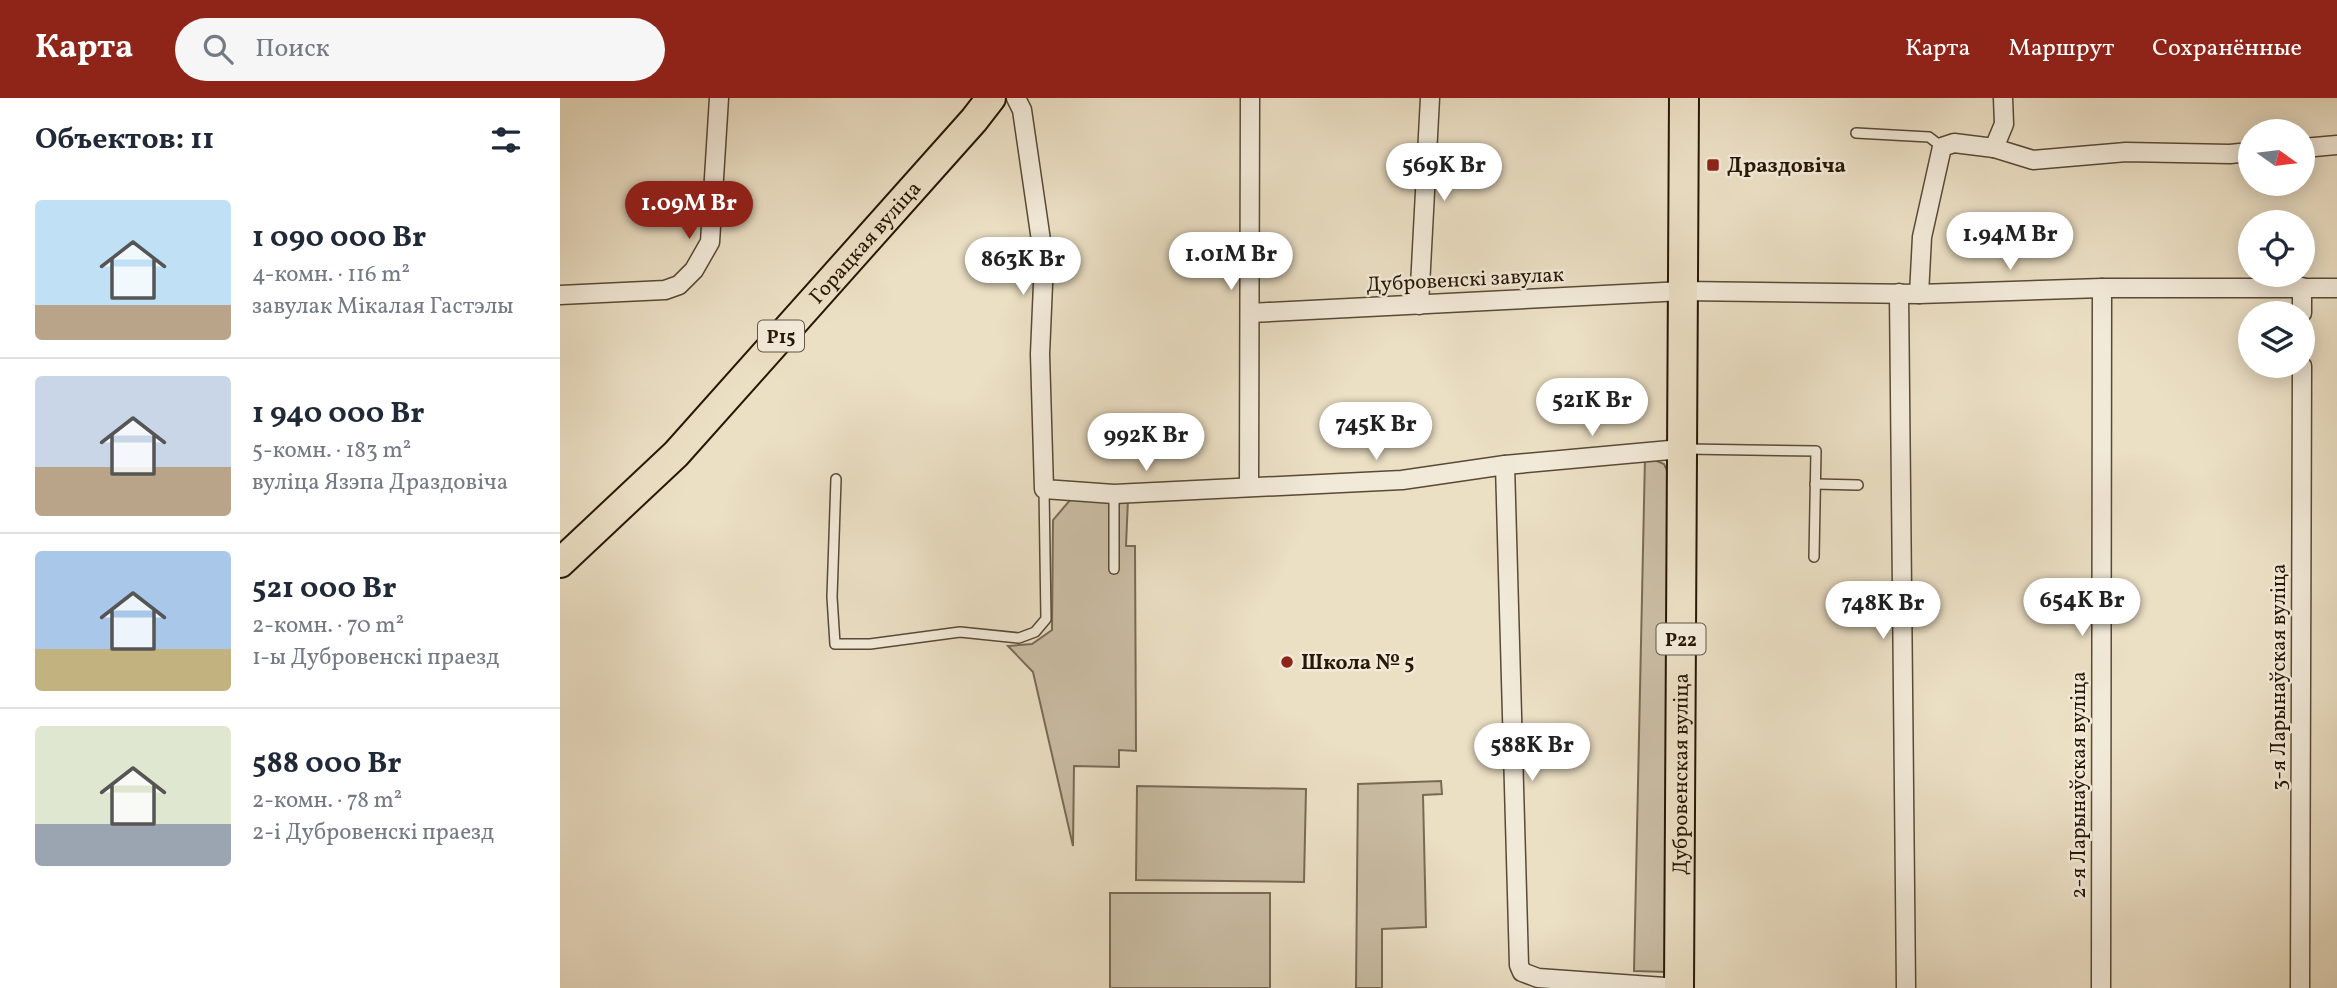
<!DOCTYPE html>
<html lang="ru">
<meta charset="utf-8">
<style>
:root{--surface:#fff;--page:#f6f6f7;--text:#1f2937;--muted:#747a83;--line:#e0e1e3;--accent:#8f2418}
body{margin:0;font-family:Vollkorn,serif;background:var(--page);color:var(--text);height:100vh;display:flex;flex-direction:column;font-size:26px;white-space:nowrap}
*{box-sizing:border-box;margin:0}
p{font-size:23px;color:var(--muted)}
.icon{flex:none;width:38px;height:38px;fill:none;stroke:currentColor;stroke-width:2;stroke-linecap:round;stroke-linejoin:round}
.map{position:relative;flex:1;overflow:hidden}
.details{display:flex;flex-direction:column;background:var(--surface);width:560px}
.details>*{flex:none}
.needle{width:46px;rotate:104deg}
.controls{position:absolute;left:1678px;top:21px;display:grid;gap:14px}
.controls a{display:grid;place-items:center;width:77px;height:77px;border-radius:50%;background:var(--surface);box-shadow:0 4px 18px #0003;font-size:35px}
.price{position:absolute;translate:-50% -60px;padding:0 16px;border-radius:24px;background:#fff;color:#222;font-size:23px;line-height:46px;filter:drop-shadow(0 2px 4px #0008)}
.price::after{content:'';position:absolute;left:50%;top:42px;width:21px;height:16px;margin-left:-10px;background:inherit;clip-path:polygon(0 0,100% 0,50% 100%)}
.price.selected{background:var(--accent);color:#fff}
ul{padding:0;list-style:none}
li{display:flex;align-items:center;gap:21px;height:175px;padding:0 35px}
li+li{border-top:2px solid var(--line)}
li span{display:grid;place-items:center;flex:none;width:196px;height:140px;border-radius:7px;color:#555}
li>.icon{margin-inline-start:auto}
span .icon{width:84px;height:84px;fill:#fffc;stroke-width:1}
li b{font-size:30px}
h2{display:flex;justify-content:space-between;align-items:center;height:84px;padding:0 35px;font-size:30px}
header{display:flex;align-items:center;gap:42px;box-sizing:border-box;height:98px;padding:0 35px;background:var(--accent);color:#fff}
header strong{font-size:33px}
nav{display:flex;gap:38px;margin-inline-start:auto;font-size:24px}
.search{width:490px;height:63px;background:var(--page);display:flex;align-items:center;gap:18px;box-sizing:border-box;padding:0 24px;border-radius:38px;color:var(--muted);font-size:26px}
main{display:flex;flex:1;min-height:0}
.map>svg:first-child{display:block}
.green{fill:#cabda4;stroke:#796a55;stroke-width:2}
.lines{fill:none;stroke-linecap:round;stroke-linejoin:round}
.lane-casing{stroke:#594a36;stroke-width:12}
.street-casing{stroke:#594a36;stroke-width:21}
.primary-casing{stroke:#281806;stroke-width:32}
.lane{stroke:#f2ead9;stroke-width:9}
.street{stroke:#f2ead9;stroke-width:18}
.primary{stroke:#ebdfc4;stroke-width:28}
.poi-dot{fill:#8f2418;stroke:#f2ead9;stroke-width:2.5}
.labels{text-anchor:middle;stroke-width:5;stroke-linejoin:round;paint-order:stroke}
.shield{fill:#f2ead9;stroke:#655745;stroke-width:2}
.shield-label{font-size:19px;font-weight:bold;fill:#281806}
.poi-label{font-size:21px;font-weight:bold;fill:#281806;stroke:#f2ead9;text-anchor:start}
.street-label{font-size:21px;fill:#281806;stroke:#f2ead9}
</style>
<header>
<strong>Карта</strong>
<div class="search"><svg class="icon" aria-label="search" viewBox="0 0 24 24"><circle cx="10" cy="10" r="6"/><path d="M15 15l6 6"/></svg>Поиск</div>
<nav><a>Карта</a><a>Маршрут</a><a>Сохранённые</a></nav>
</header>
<main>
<section class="details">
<h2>Объектов: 11<svg class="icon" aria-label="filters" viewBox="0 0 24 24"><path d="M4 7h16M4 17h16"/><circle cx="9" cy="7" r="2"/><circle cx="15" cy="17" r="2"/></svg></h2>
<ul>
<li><span style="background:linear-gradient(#bfe0f5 75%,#b9a48a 0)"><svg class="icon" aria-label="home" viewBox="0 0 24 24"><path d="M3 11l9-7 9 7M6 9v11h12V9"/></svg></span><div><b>1 090 000 Br</b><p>4-комн. · 116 m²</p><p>завулак Мікалая Гастэлы</p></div></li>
<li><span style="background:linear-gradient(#c9d6e8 65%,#b9a48a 0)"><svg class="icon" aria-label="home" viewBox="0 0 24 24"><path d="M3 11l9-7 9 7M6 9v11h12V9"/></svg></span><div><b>1 940 000 Br</b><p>5-комн. · 183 m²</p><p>вуліца Язэпа Драздовіча</p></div></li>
<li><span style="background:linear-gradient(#a9c7e8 70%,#c2b280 0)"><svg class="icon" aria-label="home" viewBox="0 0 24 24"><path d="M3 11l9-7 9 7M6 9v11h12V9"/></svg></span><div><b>521 000 Br</b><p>2-комн. · 70 m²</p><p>1-ы Дубровенскі праезд</p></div></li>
<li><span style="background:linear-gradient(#dfe7d0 70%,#9aa5b1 0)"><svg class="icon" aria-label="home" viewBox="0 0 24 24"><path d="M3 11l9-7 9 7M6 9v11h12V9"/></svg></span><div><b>588 000 Br</b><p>2-комн. · 78 m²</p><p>2-і Дубровенскі праезд</p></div></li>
</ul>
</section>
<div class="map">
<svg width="1777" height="890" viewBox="0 0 1777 890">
<rect width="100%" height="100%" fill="#ebdfc4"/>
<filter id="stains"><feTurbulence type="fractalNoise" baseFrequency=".00286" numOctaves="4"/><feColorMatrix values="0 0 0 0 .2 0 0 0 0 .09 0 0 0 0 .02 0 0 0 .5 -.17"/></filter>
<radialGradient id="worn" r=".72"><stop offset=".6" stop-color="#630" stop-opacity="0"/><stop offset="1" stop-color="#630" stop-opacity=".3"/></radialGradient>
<g class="green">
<polygon points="1085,358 1104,366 1113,385 1107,874 1074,873"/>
<polygon points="511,401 568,401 566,448 575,448 576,653 559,652 559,669 514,668 513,748 473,574 448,548 472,546 492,532 493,422"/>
<polygon points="881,683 882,696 863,697 866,829 822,831 822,890 796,890 798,686"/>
<polygon points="577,688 746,691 744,784 576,782"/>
<rect x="550" y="795" width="160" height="95"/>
</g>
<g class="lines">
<g class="lane-casing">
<g id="lane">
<polyline points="1296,35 1369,39 1382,49"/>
<polyline points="1127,351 1256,353 1254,459"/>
<polyline points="276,381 272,499 275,546 310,546 400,534 459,540 475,534 486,521 484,391"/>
<polyline points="1255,386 1298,387"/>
<polyline points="554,471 554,396"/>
</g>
</g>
<g class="street-casing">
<g id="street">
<polyline points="456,0 462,12 484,163 480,256 484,391 554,396 842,382 945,367 1121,351"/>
<polyline points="1434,50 1444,26 1443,0"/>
<polyline points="1743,50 1777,47"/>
<polyline points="1339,195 1346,890"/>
<polyline points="1359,196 1362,139 1382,49 1394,45 1434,50 1473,62 1566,54 1670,56 1690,54"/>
<polyline points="0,197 105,192 119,187 134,172 150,144 159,0"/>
<polyline points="859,207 870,0"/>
<polyline points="690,215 1123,193 1359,196 1542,190 1777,190"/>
<polyline points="1742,215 1742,189"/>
<polyline points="945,367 959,867 962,874 978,880 1119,890"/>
<polyline points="689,389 690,0"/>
<polyline points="1541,890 1542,190"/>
<polyline points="1740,890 1742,268"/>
</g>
</g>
<g class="primary-casing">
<g id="primary">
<path id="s1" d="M0,465L116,356L414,22L431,0"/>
<path id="s2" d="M1119,890L1124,0"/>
</g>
</g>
<use href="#lane" class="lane"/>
<use href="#street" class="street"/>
<use href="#primary" class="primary"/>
</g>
<g class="poi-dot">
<rect x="1146" y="60" width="14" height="14" rx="3.5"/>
<circle cx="727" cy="564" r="7"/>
</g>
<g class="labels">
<g class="shield">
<rect x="198" y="222.5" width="46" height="31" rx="5"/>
<rect x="1096.5" y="525.5" width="49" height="31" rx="5"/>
</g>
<g class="shield-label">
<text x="221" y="245">Р15</text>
<text x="1121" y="548">Р22</text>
</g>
<g class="poi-label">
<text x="1167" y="74">Драздовіча</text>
<text x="741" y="571">Школа № 5</text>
</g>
<g class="street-label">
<text dy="7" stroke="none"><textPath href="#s1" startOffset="443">Горацкая вуліца</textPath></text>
<text transform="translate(905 181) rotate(-3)" y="7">Дубровенскі завулак</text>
<text transform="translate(1718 579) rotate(-90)" y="7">3-я Ларынаўская вуліца</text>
<text dy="7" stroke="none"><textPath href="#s2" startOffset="214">Дубровенская вуліца</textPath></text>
<text transform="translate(1518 687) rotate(-90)" y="7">2-я Ларынаўская вуліца</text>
</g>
</g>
<rect width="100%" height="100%" filter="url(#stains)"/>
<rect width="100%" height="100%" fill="url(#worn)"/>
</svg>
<div class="controls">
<a><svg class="needle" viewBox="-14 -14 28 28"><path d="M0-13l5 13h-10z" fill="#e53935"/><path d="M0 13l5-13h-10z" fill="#747a83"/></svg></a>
<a><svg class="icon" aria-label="locate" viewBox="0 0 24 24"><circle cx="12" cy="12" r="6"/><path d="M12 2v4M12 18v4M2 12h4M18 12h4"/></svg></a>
<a><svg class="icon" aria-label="layers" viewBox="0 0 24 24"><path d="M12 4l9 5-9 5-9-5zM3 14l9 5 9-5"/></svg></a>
</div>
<b class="price" style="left:884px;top:105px">569K Br</b>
<b class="price selected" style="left:129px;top:143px">1.09M Br</b>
<b class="price" style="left:1450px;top:174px">1.94M Br</b>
<b class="price" style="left:671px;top:194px">1.01M Br</b>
<b class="price" style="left:463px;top:199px">863K Br</b>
<b class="price" style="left:1032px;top:340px">521K Br</b>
<b class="price" style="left:816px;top:364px">745K Br</b>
<b class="price" style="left:586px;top:375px">992K Br</b>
<b class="price" style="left:1522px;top:540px">654K Br</b>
<b class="price" style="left:1323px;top:543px">748K Br</b>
<b class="price" style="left:972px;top:685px">588K Br</b>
</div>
</main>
